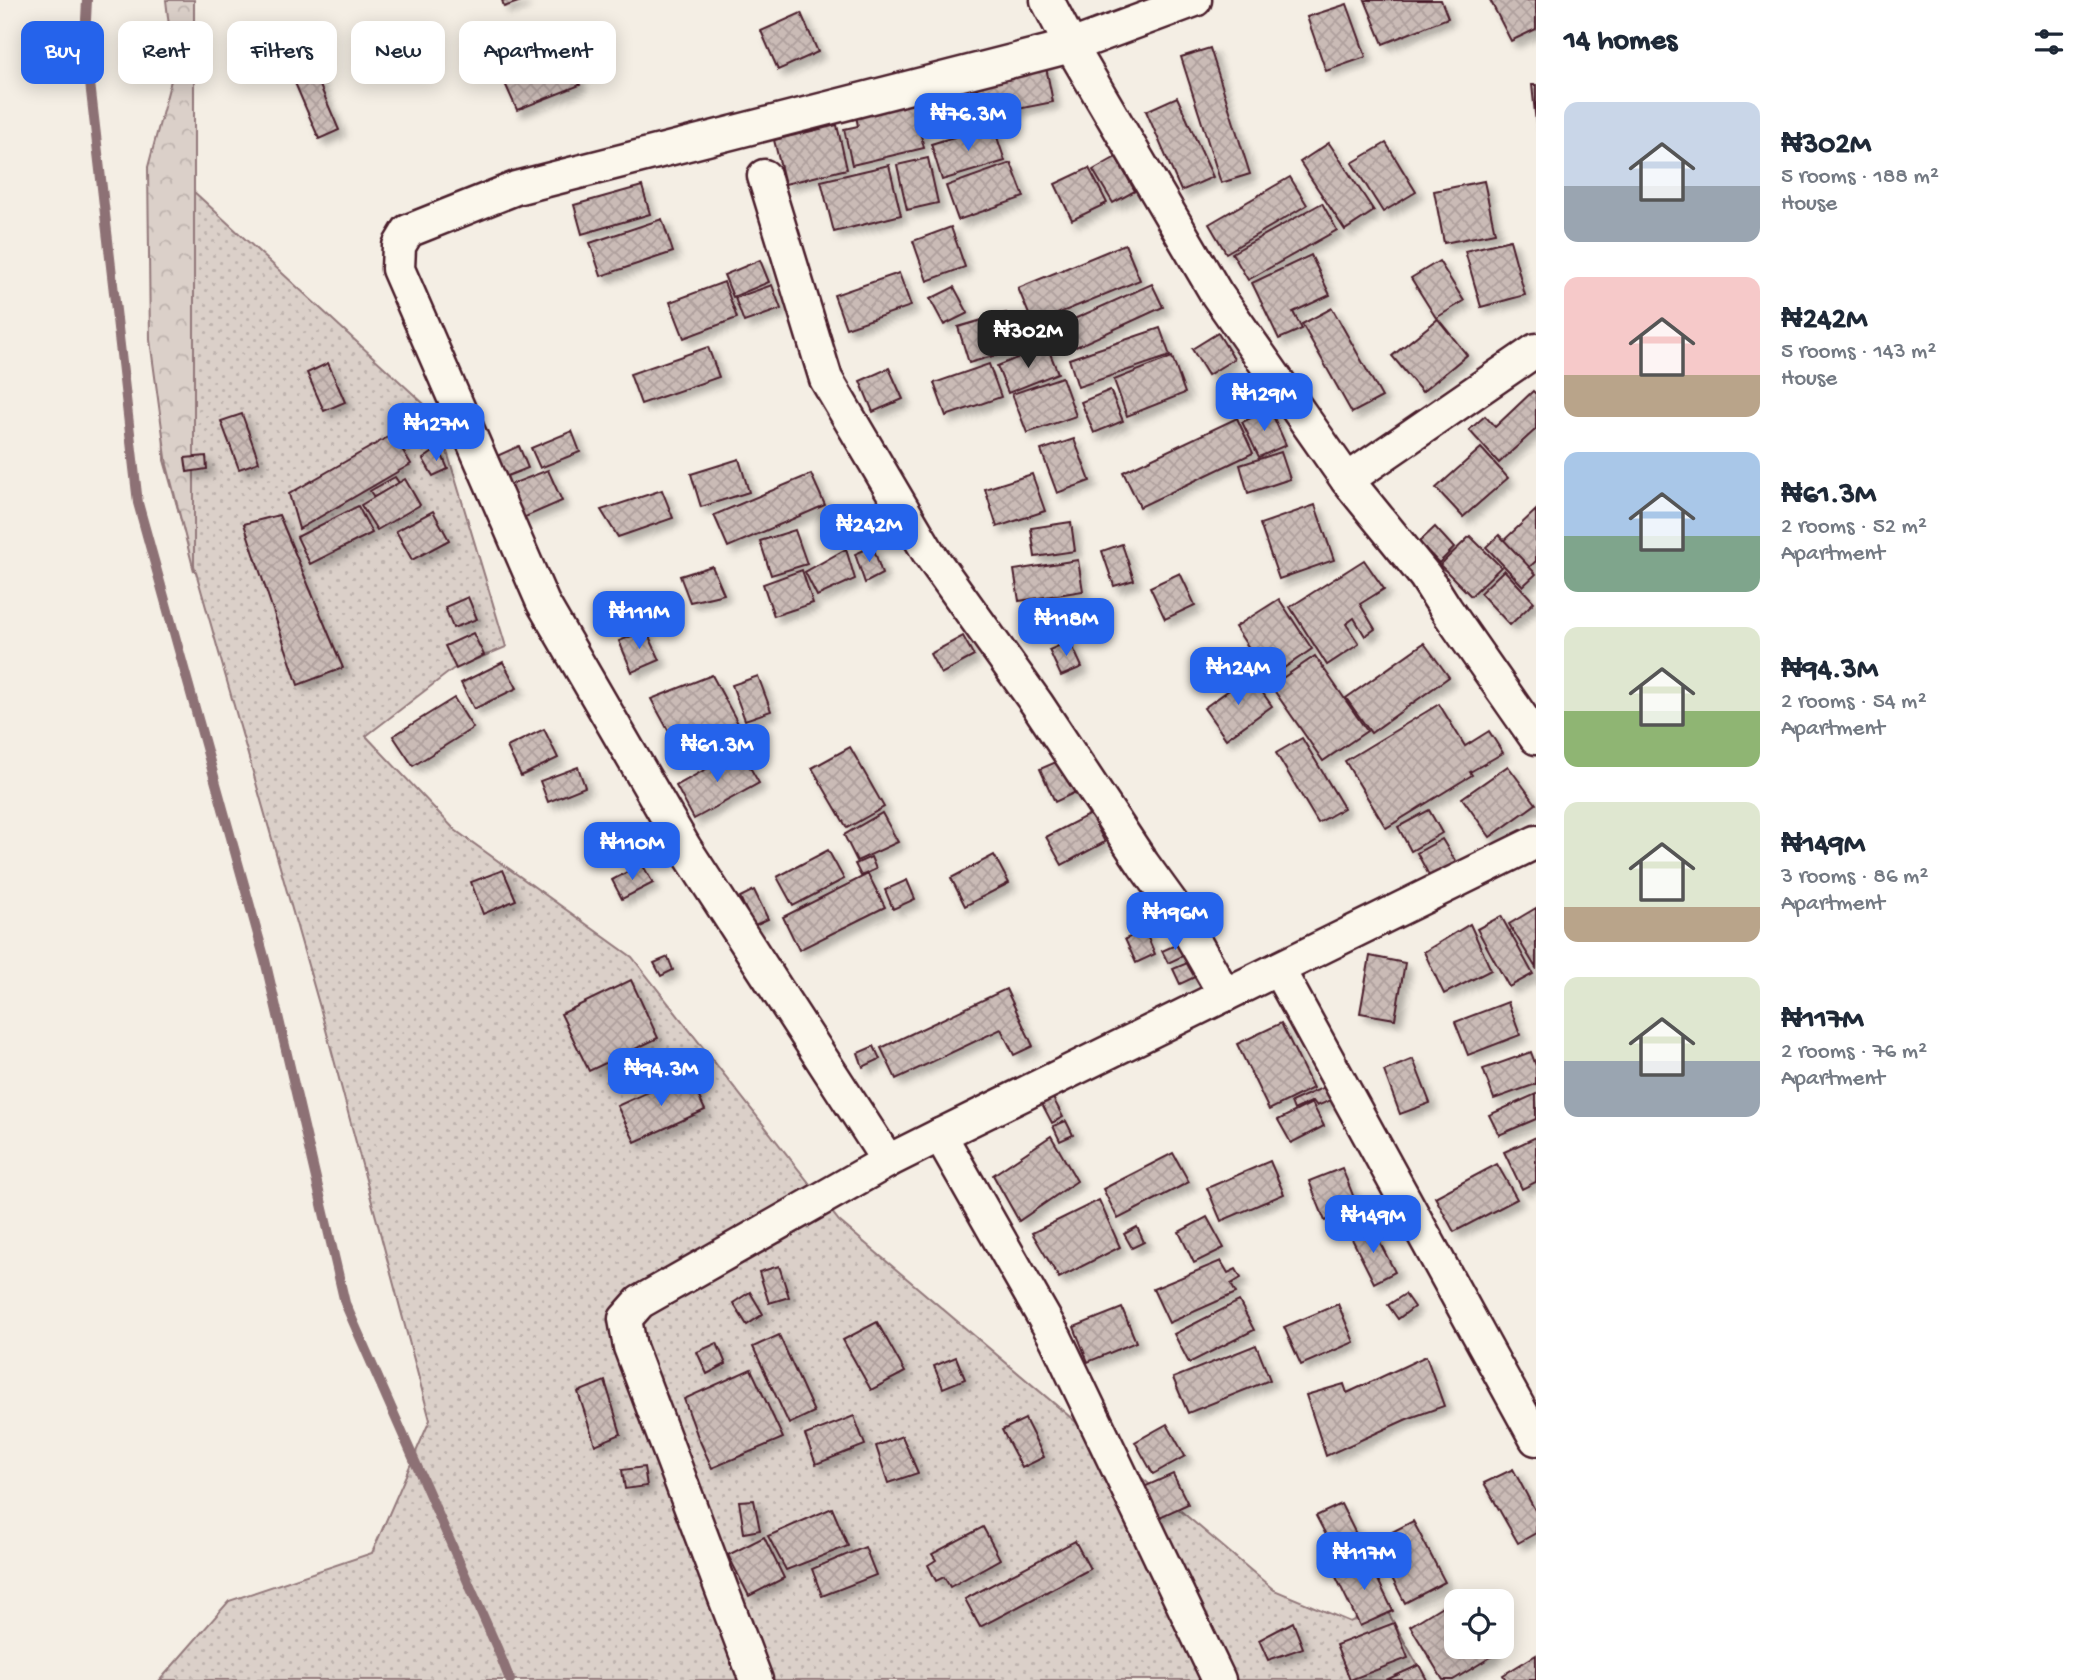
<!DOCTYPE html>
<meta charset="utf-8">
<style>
:root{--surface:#fff;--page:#f2f2f3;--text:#1f2937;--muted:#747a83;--accent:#2563eb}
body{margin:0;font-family:"Gochi Hand",sans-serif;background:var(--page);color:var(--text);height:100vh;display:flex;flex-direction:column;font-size:26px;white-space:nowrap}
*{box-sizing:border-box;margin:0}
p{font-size:23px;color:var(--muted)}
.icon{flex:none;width:38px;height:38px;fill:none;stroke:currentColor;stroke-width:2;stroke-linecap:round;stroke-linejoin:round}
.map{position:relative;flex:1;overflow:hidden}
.panel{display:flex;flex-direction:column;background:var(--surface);width:560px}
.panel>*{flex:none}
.top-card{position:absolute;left:21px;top:21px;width:665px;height:63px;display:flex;gap:14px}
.buttons{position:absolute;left:1444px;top:1589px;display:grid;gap:14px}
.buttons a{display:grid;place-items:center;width:70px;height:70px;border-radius:14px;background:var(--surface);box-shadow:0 4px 18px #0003;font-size:35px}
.price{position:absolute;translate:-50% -60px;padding:0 16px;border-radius:14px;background:var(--accent);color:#fff;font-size:23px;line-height:46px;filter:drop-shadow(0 2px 4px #0008)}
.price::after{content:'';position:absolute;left:50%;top:42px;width:21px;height:16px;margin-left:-10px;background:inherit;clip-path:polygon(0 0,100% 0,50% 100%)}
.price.active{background:#222;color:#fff}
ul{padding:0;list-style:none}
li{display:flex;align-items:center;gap:21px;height:175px;padding:0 28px}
li span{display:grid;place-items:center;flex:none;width:196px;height:140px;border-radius:14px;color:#555}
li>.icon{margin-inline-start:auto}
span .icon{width:84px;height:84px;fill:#fffc;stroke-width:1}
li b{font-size:30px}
h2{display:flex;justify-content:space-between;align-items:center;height:84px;padding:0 28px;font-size:30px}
.chip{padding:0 24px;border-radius:14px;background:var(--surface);box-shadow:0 4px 18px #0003;font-size:24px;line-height:63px}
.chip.active{background:var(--accent);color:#fff}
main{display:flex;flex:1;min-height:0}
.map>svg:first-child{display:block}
.grass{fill:url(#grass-dots);stroke:#92787a;stroke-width:2}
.forest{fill:url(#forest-crowns);stroke:#92787a;stroke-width:2}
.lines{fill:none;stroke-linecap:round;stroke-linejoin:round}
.stream{stroke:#8d7174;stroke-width:10}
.building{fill:url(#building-cross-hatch);stroke:#4a1f2b;stroke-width:2;filter:url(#shadow)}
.minor-casing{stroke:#4a1f2b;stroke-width:37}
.minor{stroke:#fbf7ec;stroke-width:32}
</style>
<main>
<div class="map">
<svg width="1536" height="1680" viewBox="0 0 1536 1680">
<defs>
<pattern id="grass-dots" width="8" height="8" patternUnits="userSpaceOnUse" patternTransform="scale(1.75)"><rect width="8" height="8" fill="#dbd0c9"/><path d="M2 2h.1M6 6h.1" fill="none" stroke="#bdb2ad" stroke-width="1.8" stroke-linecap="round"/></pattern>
<pattern id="forest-crowns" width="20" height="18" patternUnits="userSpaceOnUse" patternTransform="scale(1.75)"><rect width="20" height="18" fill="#dbd0c9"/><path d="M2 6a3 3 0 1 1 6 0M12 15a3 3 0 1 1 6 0" fill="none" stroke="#bdb2ad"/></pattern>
<pattern id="building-cross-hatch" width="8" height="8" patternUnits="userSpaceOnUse" patternTransform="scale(1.75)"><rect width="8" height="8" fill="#cabbb6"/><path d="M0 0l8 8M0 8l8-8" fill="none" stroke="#afa09d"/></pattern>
<filter id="shadow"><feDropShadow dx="6" dy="6" stdDeviation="3.5" flood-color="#0004"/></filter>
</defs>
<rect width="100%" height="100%" fill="#f4eee4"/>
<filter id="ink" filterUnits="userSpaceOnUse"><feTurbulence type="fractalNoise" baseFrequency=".0143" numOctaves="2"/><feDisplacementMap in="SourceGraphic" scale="14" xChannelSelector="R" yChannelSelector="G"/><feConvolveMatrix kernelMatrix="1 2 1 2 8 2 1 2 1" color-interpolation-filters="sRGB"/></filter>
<g filter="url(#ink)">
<polygon class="grass" points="166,166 436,415 506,647 453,669 366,736 455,830 632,957 839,1221 1274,1590 1350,1622 1384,1605 1426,1680 160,1680 229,1601 372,1553 430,1420 321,1011 164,460 162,338"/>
<polygon class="forest" points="166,0 194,0 194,571 167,465 150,340 148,167 174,69"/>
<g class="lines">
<polyline class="stream" points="87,0 85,39 138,503 265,960 345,1303 498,1650 510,1680"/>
</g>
<g class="building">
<polygon points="502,0 524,0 504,7"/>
<polygon points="1365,0 1441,0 1448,18 1383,44"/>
<polygon points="1490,0 1536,0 1536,29 1511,41"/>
<polygon points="1347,4 1366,57 1326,71 1307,17"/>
<polygon points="801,13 818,52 778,70 761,31"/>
<polygon points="1210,48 1250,174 1221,183 1181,57"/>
<polygon points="567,54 580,85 517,110 503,79"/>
<polygon points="1045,62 1053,102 982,116 974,76"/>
<polygon points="312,67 339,130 319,139 292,76"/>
<polygon points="1532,85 1536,85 1536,123"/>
<polygon points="911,93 924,148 852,165 844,129 858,126 854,106"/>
<polygon points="1177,97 1213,177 1181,191 1146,111"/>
<polygon points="837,125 847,169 785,184 774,140"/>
<polygon points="993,125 1005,161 942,180 931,144"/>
<polygon points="1329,143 1374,211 1345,230 1300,162"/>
<polygon points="1386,143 1416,192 1383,212 1352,163"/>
<polygon points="1116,157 1135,191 1113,203 1093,170"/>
<polygon points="928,158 938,203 907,210 897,165"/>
<polygon points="1011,163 1024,197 958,220 946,186"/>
<polygon points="889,165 901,215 834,232 821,181"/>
<polygon points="1089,168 1107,203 1072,220 1055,184"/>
<polygon points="1290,177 1307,205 1226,253 1209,224"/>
<polygon points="1484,181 1495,233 1444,243 1434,191"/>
<polygon points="642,186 650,214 582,234 574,205"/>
<polygon points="1322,203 1337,230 1248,280 1232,253"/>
<polygon points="662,219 673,252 601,276 590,243"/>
<polygon points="951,227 965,267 927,281 913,241"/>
<polygon points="1510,240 1525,295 1481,307 1465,251"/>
<polygon points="1125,244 1140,280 1033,324 1018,288"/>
<polygon points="1311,255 1330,295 1293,312 1302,329 1279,339 1252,283"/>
<polygon points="760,260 769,282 733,297 724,275"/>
<polygon points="1439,261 1464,301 1436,318 1411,278"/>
<polygon points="899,273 911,306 846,328 834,295"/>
<polygon points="724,282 737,318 684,338 670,302"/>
<polygon points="1152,284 1163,307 1076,347 1065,323"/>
<polygon points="772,285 781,309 744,322 735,298"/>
<polygon points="954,287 968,313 944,325 930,299"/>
<polygon points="1332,308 1382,397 1352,413 1302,324"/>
<polygon points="1006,313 1017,349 969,363 958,327"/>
<polygon points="1438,319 1467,355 1422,392 1392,356"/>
<polygon points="1160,328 1170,356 1078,387 1069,359"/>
<polygon points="1218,333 1234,359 1208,375 1192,349"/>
<polygon points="1047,346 1058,373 1008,393 997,366"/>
<polygon points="708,347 719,377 641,404 630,374"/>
<polygon points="1172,357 1185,393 1127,416 1114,380"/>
<polygon points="328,363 345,402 324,411 307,373"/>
<polygon points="989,364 1001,397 946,416 934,383"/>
<polygon points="889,368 903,399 873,412 860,381"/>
<polygon points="1062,377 1076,416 1027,433 1012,394"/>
<polygon points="1110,390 1123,421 1094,433 1081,402"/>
<polygon points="1533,391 1536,394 1536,429 1499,463 1469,430 1485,416 1495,427"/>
<polygon points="1270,409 1286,445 1259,457 1242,422"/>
<polygon points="242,414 259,462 239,469 221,421"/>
<polygon points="1237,418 1253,453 1140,507 1123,472"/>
<polygon points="572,431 580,452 540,468 531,448"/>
<polygon points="393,434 411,464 299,529 289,494"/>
<polygon points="1074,439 1090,481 1057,493 1041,450"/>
<polygon points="519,446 528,468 497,480 488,460"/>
<polygon points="439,448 448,469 433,476 423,459"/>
<polygon points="1481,448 1508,478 1463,517 1436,488"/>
<polygon points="1281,452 1290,479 1248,493 1240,465"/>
<polygon points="206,456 207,469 187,472 185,458"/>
<polygon points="739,459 749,492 701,507 691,474"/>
<polygon points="548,470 562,501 523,518 509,485"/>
<polygon points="811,474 825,505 728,547 714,515"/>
<polygon points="1032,474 1045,511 997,527 985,489"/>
<polygon points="395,477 399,483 374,497 370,491"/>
<polygon points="405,479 420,505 377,530 361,505"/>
<polygon points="662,490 673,518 618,537 601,510"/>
<polygon points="1315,505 1334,560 1279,579 1260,524"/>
<polygon points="358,506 372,533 310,564 297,537"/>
<polygon points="1536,510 1536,561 1526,570 1501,543"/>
<polygon points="433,511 449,540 412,560 396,531"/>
<polygon points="279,515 343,668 298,685 244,524"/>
<polygon points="1071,522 1075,551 1035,557 1031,528"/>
<polygon points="1435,527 1454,548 1439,563 1419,542"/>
<polygon points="795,530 807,564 771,575 760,541"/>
<polygon points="1499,535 1536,574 1523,586 1486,547"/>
<polygon points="1470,536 1501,567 1471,596 1440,565"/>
<polygon points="1122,544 1134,580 1114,586 1102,551"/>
<polygon points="873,546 882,574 865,583 855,554"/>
<polygon points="846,549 855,579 817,596 805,572"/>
<polygon points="1078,560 1083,591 1019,601 1014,570"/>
<polygon points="1364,560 1384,589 1360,604 1375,629 1365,636 1354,618 1346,624 1359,644 1327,665 1290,607"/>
<polygon points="712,566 724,594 690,602 680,576"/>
<polygon points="802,570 813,603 774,616 763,584"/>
<polygon points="1504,570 1534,602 1510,625 1480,593"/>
<polygon points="1180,573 1195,605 1165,619 1150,587"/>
<polygon points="468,597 477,619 453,628 445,607"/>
<polygon points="1279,599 1312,649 1269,678 1235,627"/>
<polygon points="646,630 660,660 632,672 619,641"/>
<polygon points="473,633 484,655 456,669 445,646"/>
<polygon points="963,636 974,656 941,674 930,654"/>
<polygon points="1070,641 1082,667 1061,676 1049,650"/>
<polygon points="1424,643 1449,677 1371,733 1346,698"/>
<polygon points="1315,656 1367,731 1323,761 1271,686"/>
<polygon points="503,662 517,688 474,709 461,683"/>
<polygon points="712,675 740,727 680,752 651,699"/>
<polygon points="1250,675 1272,706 1226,739 1204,708"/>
<polygon points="758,676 771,711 745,720 732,685"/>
<polygon points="454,698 473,728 413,766 393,736"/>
<polygon points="1439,704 1465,746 1489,731 1503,753 1470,772 1472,775 1386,828 1345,761"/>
<polygon points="544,729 558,758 521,776 507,747"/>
<polygon points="1302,738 1344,808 1318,823 1276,753"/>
<polygon points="850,747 884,807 847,828 812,768"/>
<polygon points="740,750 759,783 694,819 676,786"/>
<polygon points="1063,759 1078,791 1055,802 1040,769"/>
<polygon points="1508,766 1536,804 1490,837 1462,798"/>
<polygon points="578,767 585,787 548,802 540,781"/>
<polygon points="1429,810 1442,833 1411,851 1398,827"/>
<polygon points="882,813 898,842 857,861 844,835"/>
<polygon points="1090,814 1105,842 1062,865 1046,837"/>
<polygon points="1442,839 1457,864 1431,879 1417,853"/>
<polygon points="828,850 844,879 793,906 777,877"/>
<polygon points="994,855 1009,883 965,906 951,878"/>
<polygon points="871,857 876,869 861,876 855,864"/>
<polygon points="642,864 653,883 622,899 612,880"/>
<polygon points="503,870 516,900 483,914 471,882"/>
<polygon points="868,874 885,907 799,950 783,917"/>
<polygon points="907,880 915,899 893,909 885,890"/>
<polygon points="754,890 768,919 753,926 740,897"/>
<polygon points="1536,908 1536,968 1509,924"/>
<polygon points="1501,916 1533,974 1509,987 1477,929"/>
<polygon points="1470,924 1491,970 1444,994 1424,952"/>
<polygon points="1145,931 1155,954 1136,963 1125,939"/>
<polygon points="1182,942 1187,954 1168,963 1162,951"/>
<polygon points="1370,956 1405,963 1395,1019 1360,1013"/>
<polygon points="668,957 673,970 661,976 654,963"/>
<polygon points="1192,961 1199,975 1180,984 1173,969"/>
<polygon points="631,980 658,1038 589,1071 561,1014"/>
<polygon points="1006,989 1033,1046 1014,1055 1001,1029 896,1079 881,1048"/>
<polygon points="1508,1002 1520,1035 1468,1055 1455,1022"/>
<polygon points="1281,1023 1313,1088 1269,1110 1237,1044"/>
<polygon points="874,1046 880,1059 863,1067 858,1053"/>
<polygon points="1531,1052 1536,1066 1536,1084 1494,1099 1483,1069"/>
<polygon points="1413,1059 1430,1103 1400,1114 1384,1071"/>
<polygon points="688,1074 705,1110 635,1142 617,1106"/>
<polygon points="1331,1084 1336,1098 1317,1106 1313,1101 1294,1110 1291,1102"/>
<polygon points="1536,1094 1536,1119 1499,1135 1489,1115"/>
<polygon points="1052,1096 1063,1117 1052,1123 1041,1102"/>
<polygon points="1312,1103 1324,1126 1291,1143 1278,1120"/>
<polygon points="1066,1121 1073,1135 1060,1141 1053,1126"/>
<polygon points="1051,1136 1077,1181 1019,1221 993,1175"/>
<polygon points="1536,1137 1536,1182 1522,1189 1504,1152"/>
<polygon points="1173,1153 1189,1182 1118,1219 1103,1189"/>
<polygon points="1270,1161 1284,1194 1221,1221 1207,1188"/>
<polygon points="1497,1164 1517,1199 1454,1232 1435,1197"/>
<polygon points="1342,1168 1358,1208 1325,1221 1309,1181"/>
<polygon points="1099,1200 1120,1247 1059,1278 1032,1233"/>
<polygon points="1207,1217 1224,1248 1194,1263 1179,1232"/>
<polygon points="1137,1227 1144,1242 1132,1248 1124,1234"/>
<polygon points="1372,1227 1395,1272 1374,1283 1351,1237"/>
<polygon points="1221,1261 1228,1273 1236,1269 1241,1278 1231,1284 1236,1293 1169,1323 1153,1289"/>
<polygon points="779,1266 789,1297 769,1303 759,1272"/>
<polygon points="750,1292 763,1314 747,1325 733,1303"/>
<polygon points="1405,1294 1414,1307 1398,1319 1388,1305"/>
<polygon points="1239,1301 1254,1330 1189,1363 1174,1334"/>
<polygon points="1338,1304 1354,1342 1301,1365 1284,1327"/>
<polygon points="1122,1308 1136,1342 1088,1362 1074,1327"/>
<polygon points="877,1322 905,1372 871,1390 843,1340"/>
<polygon points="779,1335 814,1412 789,1424 753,1347"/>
<polygon points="717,1343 726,1364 707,1374 697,1352"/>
<polygon points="1256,1345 1270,1380 1188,1413 1173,1378"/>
<polygon points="1426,1356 1444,1406 1407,1419 1326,1456 1306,1395 1344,1384 1347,1393"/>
<polygon points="956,1357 965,1379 943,1388 934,1366"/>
<polygon points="751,1369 783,1438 712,1468 698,1437 684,1399"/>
<polygon points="605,1381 621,1434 595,1445 578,1392"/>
<polygon points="854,1416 865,1445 816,1464 805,1435"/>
<polygon points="1025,1419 1044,1457 1022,1468 1002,1430"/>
<polygon points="1167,1424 1185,1456 1153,1474 1135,1442"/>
<polygon points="902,1436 918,1473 888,1483 876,1446"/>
<polygon points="644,1467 647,1486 625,1489 622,1470"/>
<polygon points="1513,1469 1536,1512 1536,1533 1518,1543 1484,1483"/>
<polygon points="1173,1474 1188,1504 1151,1521 1137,1490"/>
<polygon points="754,1500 760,1530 744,1533 739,1501"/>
<polygon points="1341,1504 1360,1542 1336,1554 1316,1516"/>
<polygon points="832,1508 848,1546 786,1570 768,1536"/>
<polygon points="1413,1521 1445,1582 1405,1603 1373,1542"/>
<polygon points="983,1527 1000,1559 950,1587 944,1577 936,1581 928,1565 936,1560 932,1554"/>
<polygon points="764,1537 784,1578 749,1596 728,1555"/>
<polygon points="1075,1541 1090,1569 980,1627 965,1599"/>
<polygon points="865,1547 876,1575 822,1596 812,1569"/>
<polygon points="1367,1557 1393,1611 1360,1626 1334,1573"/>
<polygon points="1460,1595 1464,1601 1456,1601 1456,1647 1492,1647 1496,1654 1453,1680 1443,1680 1410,1626"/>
<polygon points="1293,1622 1303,1648 1268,1660 1259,1640"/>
<polygon points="1394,1623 1408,1658 1350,1680 1336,1645"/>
<polygon points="1536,1655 1536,1680 1506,1680 1503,1675"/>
<polygon points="1419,1665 1427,1680 1386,1680"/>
</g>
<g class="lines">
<g class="minor-casing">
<g id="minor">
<polyline points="1047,0 1071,46 1216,293 1347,480"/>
<polyline points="764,176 826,379 928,552 1037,704 1143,864 1177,911 1225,995"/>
<polyline points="1536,350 1347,480 1425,576 1446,609 1536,738"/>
<polyline points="1278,969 1536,1439"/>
<polyline points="940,1135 1056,1339 1219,1680"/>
<polyline points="888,1161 685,848 543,603 398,269 399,246 408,231 516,188 1071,46 1195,0"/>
<polyline points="756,1680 630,1347 625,1319 640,1302 888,1161 940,1135 1536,842"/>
</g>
</g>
<use href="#minor" class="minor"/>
</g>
</g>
</svg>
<div class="buttons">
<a><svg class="icon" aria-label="locate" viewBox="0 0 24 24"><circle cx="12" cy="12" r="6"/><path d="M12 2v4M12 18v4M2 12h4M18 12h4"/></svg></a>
</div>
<b class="price" style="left:968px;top:153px">₦76.3M</b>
<b class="price active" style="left:1028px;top:370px">₦302M</b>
<b class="price" style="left:1264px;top:433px">₦129M</b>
<b class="price" style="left:436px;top:463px">₦127M</b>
<b class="price" style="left:869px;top:564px">₦242M</b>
<b class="price" style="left:639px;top:651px">₦111M</b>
<b class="price" style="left:1066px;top:658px">₦118M</b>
<b class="price" style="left:1238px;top:707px">₦124M</b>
<b class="price" style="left:717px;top:784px">₦61.3M</b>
<b class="price" style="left:632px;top:882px">₦110M</b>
<b class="price" style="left:1175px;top:952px">₦196M</b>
<b class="price" style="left:661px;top:1108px">₦94.3M</b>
<b class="price" style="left:1373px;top:1255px">₦149M</b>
<b class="price" style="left:1364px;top:1592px">₦117M</b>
<div class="top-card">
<a class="chip active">Buy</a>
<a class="chip">Rent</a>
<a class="chip">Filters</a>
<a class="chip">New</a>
<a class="chip">Apartment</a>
</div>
</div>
<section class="panel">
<h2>14 homes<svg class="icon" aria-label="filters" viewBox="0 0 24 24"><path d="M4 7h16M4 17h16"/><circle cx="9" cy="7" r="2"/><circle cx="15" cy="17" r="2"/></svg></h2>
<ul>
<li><span style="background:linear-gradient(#c9d6e8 60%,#9aa5b1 0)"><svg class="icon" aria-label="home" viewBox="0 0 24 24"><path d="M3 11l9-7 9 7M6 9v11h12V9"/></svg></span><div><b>₦302M</b><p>5 rooms · 188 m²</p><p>House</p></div></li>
<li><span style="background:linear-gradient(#f6c9c9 70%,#b9a48a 0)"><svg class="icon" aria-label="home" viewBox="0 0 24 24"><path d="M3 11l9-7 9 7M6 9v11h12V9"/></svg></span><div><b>₦242M</b><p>5 rooms · 143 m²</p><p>House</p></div></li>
<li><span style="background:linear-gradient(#a9c7e8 60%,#7fa58c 0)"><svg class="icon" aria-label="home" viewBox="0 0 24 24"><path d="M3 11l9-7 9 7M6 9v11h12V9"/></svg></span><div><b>₦61.3M</b><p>2 rooms · 52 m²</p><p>Apartment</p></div></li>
<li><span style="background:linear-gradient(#dfe7d0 60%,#8fb573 0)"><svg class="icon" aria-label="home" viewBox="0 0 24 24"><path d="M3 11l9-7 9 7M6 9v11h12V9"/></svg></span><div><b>₦94.3M</b><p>2 rooms · 54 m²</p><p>Apartment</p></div></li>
<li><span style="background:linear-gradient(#dfe7d0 75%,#b9a48a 0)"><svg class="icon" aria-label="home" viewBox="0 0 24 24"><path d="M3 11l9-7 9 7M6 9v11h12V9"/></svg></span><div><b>₦149M</b><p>3 rooms · 86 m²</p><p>Apartment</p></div></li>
<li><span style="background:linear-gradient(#dfe7d0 60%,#9aa5b1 0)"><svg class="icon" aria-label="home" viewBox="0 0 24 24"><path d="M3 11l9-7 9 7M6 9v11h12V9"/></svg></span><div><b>₦117M</b><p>2 rooms · 76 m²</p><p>Apartment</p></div></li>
</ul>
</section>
</main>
